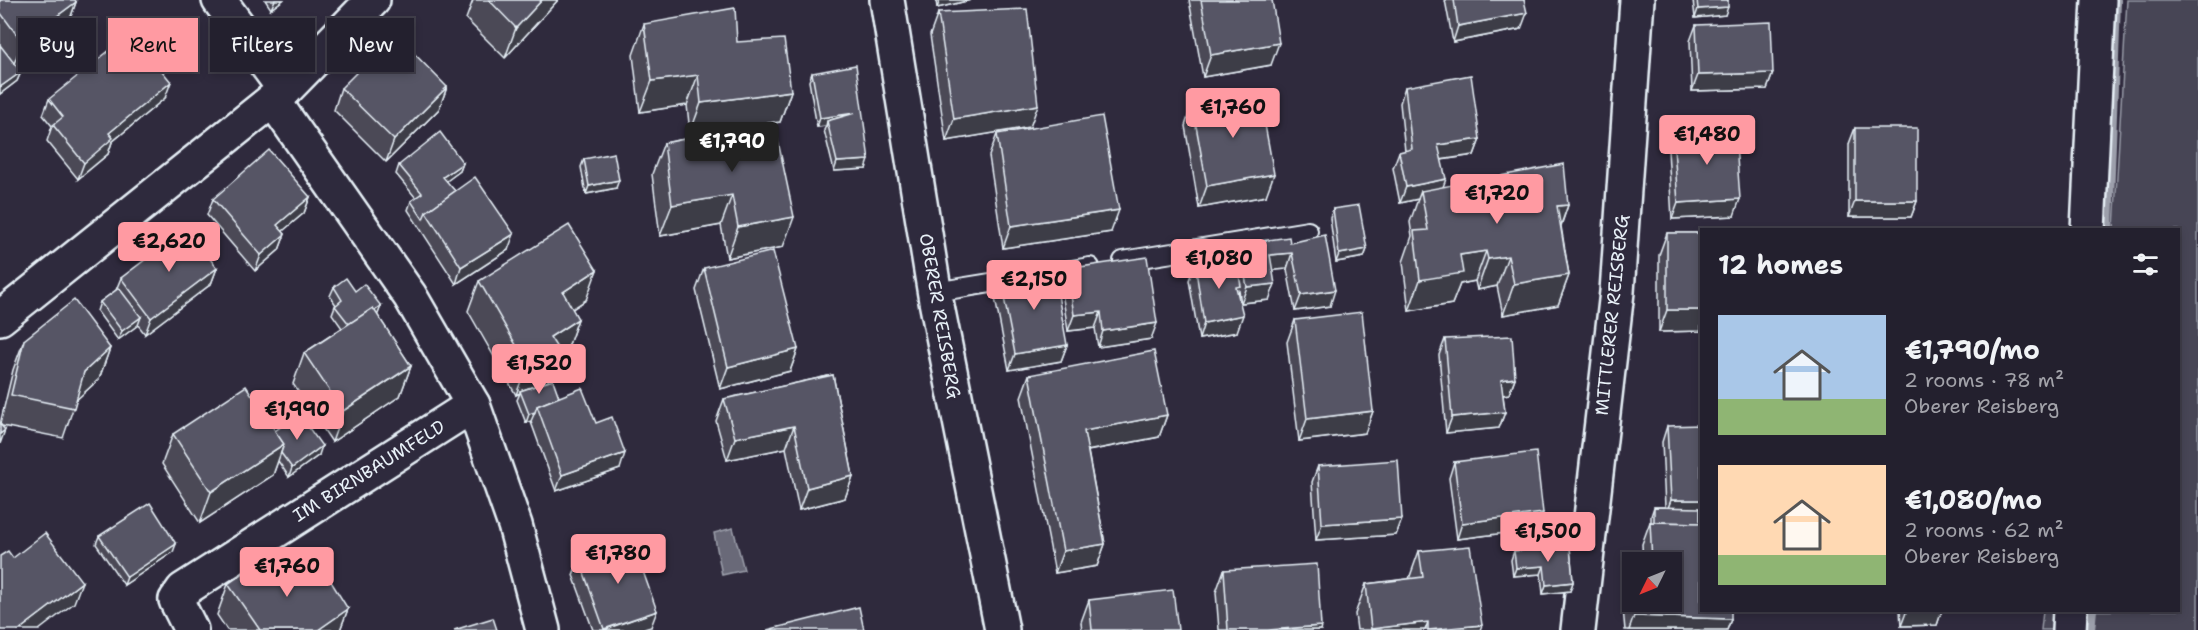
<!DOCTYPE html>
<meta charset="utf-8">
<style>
:root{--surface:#23202e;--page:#2f2d3a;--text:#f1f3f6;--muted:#a3a3aa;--line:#403e4a;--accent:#ff9aa2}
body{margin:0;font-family:"Shantell Sans",sans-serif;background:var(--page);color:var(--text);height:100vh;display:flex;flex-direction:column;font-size:22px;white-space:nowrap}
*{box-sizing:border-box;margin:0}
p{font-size:20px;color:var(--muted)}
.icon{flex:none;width:33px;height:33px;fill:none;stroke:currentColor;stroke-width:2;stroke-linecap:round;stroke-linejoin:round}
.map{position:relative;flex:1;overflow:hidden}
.details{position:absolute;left:1700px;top:228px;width:480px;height:384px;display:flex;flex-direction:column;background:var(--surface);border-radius:0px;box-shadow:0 3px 9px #0003,0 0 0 2px var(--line)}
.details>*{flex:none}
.top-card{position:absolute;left:18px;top:18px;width:570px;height:54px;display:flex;gap:12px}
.needle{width:39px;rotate:227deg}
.buttons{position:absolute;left:1622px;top:552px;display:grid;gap:12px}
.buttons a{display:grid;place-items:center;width:60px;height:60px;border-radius:0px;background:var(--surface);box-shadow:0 3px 9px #0003,0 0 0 2px var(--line);font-size:30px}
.price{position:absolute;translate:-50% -51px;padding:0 14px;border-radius:6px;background:var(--accent);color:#111;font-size:20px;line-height:39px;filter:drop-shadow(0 2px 3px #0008)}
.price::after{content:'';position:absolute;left:50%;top:36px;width:18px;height:14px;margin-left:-9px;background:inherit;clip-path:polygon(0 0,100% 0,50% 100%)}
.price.on{background:#222;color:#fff}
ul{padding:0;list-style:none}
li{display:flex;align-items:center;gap:18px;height:150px;padding:0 18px}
li span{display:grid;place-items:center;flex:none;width:168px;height:120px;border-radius:0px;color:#555}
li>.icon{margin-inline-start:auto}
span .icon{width:72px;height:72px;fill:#fffc;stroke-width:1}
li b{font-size:26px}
h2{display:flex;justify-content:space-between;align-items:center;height:72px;padding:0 18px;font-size:26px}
.chip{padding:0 21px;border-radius:0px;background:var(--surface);box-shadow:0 3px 9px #0003,0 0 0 2px var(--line);font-size:21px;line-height:54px}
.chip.on{background:var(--accent);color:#111}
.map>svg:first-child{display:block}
.green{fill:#464455;stroke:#979aa6;stroke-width:1.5}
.water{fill:#696978;stroke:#9c9fab;stroke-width:1.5}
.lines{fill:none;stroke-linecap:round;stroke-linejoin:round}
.stream{stroke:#9c9fab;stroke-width:10}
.service-casing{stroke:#e8f1f8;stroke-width:22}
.minor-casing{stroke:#e8f1f8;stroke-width:38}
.service{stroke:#2f2a3d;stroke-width:18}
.minor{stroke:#2f2a3d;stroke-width:33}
.wall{fill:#4b4957;stroke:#e8f1f8;stroke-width:1.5}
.shaded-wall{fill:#3d3c47;stroke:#e8f1f8;stroke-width:1.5}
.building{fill:#575565;stroke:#e8f1f8;stroke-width:1.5}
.labels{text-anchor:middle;stroke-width:5;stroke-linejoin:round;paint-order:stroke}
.street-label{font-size:18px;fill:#e8f1f8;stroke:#2f2a3d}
</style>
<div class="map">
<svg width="2198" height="630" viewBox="0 0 2198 630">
<rect width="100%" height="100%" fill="#2f2a3d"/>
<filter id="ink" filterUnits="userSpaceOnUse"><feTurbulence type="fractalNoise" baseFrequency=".0167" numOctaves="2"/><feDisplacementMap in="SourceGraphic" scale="12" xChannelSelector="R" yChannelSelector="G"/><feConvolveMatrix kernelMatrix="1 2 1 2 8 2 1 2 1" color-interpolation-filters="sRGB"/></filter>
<g filter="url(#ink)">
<polygon class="green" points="2127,0 2198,0 2198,630 2041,630 2043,611 2178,610 2178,230 2114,229"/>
<polygon class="water" points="733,528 744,570 722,575 714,533"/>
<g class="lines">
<g class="stream">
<polyline points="2108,230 2116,0"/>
<polyline points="2090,630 2092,610"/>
</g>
<g class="service-casing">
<g id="service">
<polyline points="1123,261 1308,231"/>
<polyline points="935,292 1090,267"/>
</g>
</g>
<g class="minor-casing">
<g id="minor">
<polyline points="219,0 285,90"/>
<polyline points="887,0 936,301 1002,630"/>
<polyline points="273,100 410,296 473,405 515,525 543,630"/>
<polyline points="2088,230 2099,0"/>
<polyline points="0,318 285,90 373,0"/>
<polyline points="191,630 176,600 183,590 473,405"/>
<polyline points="1578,630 1617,292 1637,0"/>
<polyline points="2069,630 2070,610"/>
</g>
</g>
<use href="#service" class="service"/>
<use href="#minor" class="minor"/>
</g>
<g class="wall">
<polygon points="0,0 76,2 65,33 17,68 21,72 17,81 0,94"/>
<polygon points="265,0 283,0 271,9"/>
<polygon points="473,0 558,0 505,58 466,19"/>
<polygon points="936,0 971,0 937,8"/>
<polygon points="1189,0 1272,0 1271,65 1203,77"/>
<polygon points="1445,0 1524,0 1521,29 1453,42"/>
<polygon points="1693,0 1728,0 1725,15 1695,18"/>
<polygon points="938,13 1030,127 946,141 930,35"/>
<polygon points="644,24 737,42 791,91 780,122 774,123 783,247 727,258 721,225 660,236 652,174 664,143 757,125 690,133 687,105 640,112 633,55"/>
<polygon points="1696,25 1773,73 1767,89 1692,91 1690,41"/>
<polygon points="812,73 866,169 834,171 824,130 826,126 817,127 809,81"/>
<polygon points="447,87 439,109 386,162 334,110 341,88"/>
<polygon points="1405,87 1480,139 1474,155 1441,160 1443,187 1568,205 1561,226 1569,275 1558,305 1503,315 1497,286 1477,290 1475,281 1460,284 1452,304 1409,311 1403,262 1412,236 1410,222 1418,199 1400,203 1393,168 1399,152 1405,151 1400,103"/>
<polygon points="165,98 112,142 108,154 78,179 47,141 52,126 43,115 49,99"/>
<polygon points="1192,104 1266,196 1199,208 1185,126"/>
<polygon points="1855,128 1917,201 1911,217 1849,217 1849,144"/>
<polygon points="997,134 1111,232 1003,248 989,156"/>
<polygon points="1673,134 1734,216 1672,219 1668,150"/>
<polygon points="584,159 616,188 586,194 581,167"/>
<polygon points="463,163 460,171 446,181 508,250 456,284 408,210 411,201 416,198 396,174 399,165"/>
<polygon points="310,197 304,213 282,231 285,234 279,250 255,271 207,215 213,199"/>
<polygon points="1333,209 1367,249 1364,257 1336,262 1330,218"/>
<polygon points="1667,233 1701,233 1701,331 1659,332 1659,255"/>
<polygon points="1290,243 1330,306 1295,311 1287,269 1273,270 1269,300 1241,303 1239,291 1238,293 1237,332 1199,339 1189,280 1195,264 1234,259 1239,244"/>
<polygon points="217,268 211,284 145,334 138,325 118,340 97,311 100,302 116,290 121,278"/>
<polygon points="704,268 798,349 790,371 720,389 696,290"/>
<polygon points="1067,269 1151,339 1098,347 1095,328 1068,331 1061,285"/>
<polygon points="1000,277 1067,345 1061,361 1009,370 994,293"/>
<polygon points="479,281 586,300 572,309 578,319 567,350 556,357 548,381 559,397 596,423 620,469 556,491 531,422 531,421 526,423 517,400 520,393 516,395 468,311"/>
<polygon points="334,287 355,291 381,306 377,315 411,366 400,396 332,442 293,384 304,353 342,328 332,314 335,306 336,305 330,296"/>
<polygon points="1295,320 1373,411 1365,433 1299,441 1287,342"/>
<polygon points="1445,339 1515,378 1509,394 1503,395 1505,412 1499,428 1446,433 1439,355"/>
<polygon points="24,340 110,348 99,379 76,400 63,438 2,426 0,424 13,370"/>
<polygon points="833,375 853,476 845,498 799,510 786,448 727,460 716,421 724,399"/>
<polygon points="1029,375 1167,415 1159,437 1088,451 1105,544 1097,566 1055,573 1021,397"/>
<polygon points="1667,426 1700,517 1700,523 1731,619 1727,630 1625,630 1621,587 1629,565 1632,602 1671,562 1643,562 1642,544 1650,522 1651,522 1651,516 1654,507 1665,507 1662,442"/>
<polygon points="275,431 319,455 289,477 278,461 273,475 200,523 162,464 173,434"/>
<polygon points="1454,462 1538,529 1457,539 1449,478"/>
<polygon points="1318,466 1402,519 1396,535 1316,540 1312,482"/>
<polygon points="99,536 173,552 124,585 96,544"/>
<polygon points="1570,547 1573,582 1570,591 1543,594 1541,574 1513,576 1511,560 1514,551"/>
<polygon points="1419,551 1480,630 1357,630 1355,614 1366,584 1409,579"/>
<polygon points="579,559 651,627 641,630 593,630 573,575"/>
<polygon points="1224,570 1320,630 1219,630 1216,592"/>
<polygon points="228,584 296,585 348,609 340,630 227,630 217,615"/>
<polygon points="1089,600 1178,630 1082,630 1081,622"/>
<polygon points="1900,610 1942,610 1937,625 1901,626"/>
</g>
<g class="shaded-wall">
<polygon points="275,0 283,0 271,9"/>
<polygon points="542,0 558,0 505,58 516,28"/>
<polygon points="940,0 971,0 937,8"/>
<polygon points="76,2 65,33 11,72 22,42"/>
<polygon points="1728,7 1725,15 1695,18 1698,9"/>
<polygon points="1527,13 1521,29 1453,42 1458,26"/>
<polygon points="1279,43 1271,65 1203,77 1211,55"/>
<polygon points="21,72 17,81 0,94 0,87"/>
<polygon points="1773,73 1767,89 1692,91 1698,75"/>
<polygon points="698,75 687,105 640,112 652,81"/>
<polygon points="171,82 165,98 112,142 108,154 78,179 84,163 109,133"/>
<polygon points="447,87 439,109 386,162 394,140"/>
<polygon points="791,91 780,122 690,133 701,103"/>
<polygon points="1038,105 1030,127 946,141 954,119"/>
<polygon points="855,113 827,121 826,126 817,127 820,118"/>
<polygon points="1480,139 1474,155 1432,161 1438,145"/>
<polygon points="869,160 866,169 834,171 837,162"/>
<polygon points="463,163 460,171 440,186 443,177"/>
<polygon points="1274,174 1266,196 1199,208 1207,186"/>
<polygon points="1446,179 1440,195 1421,191 1418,199 1400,203 1406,187"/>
<polygon points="619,180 616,188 586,194 589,186"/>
<polygon points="732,195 721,225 660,236 672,205"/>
<polygon points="310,197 304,213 271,241 277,225"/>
<polygon points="1740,199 1734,216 1672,219 1678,203"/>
<polygon points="1855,201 1917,201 1911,217 1849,217"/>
<polygon points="1568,205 1557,236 1557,206"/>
<polygon points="1119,210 1111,232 1003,248 1011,226"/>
<polygon points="794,217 783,247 727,258 738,227"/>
<polygon points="285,234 279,250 255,271 261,255"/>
<polygon points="514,234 508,250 456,284 461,267"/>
<polygon points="1367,249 1364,257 1336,262 1339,254"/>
<polygon points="1486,251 1475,281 1460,284 1452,304 1409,311 1420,280 1460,255"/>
<polygon points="1292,253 1287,269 1264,271 1270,255"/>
<polygon points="1508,256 1497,286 1477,290 1488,259"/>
<polygon points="217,268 211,284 145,334 151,318"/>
<polygon points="597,270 586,300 551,323 563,292"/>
<polygon points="1569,275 1558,305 1503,315 1514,284"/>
<polygon points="1275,284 1269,300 1241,303 1247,287"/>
<polygon points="1335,290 1330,306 1295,311 1301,295"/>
<polygon points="381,306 378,314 349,336 352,328"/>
<polygon points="1667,310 1701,310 1701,331 1659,332"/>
<polygon points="1101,312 1095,328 1068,331 1074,315"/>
<polygon points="1243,315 1237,332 1199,339 1204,323"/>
<polygon points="141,317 138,325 118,340 122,331"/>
<polygon points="578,319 567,350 556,357 548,381 520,391 520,393 516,395 527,364 550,337"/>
<polygon points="1157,323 1151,339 1098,347 1103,331"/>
<polygon points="1067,345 1061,361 1009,370 1015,354"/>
<polygon points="110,348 99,379 73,403 84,372"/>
<polygon points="798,349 790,371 720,389 728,367"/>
<polygon points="411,366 400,396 332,442 343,411"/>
<polygon points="1515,378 1509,394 1495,396 1501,380"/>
<polygon points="1373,411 1365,433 1299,441 1307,419"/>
<polygon points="535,412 531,421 526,423 529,414"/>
<polygon points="1505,412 1499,428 1446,433 1452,417"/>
<polygon points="1167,415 1159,437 1076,453 1084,431"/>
<polygon points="794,426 786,448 727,460 735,438"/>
<polygon points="5,430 0,444 0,434"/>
<polygon points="284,444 273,475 200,523 211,492"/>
<polygon points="322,446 319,455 289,477 292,468"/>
<polygon points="625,453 620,469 556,491 562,475"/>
<polygon points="853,476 845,498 799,510 807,488"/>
<polygon points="1671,500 1701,500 1701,517 1665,516"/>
<polygon points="1543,513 1538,529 1457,539 1462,523"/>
<polygon points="1402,519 1396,535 1316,540 1322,524"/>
<polygon points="176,544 173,552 124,585 127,577"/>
<polygon points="1105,544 1097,566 1055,573 1063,551"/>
<polygon points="1544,566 1541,574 1513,576 1516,568"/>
<polygon points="82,582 74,603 39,630 19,630"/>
<polygon points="1573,582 1570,591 1543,594 1546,585"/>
<polygon points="348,609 340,630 318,630"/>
<polygon points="1907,610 1942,610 1937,625 1901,626"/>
<polygon points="657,611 651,627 641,630 603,630"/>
<polygon points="1634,616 1731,619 1727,630 1629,630"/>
<polygon points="1428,622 1425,630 1371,630 1371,629"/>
<polygon points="1482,625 1480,630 1428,630"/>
<polygon points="1321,626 1320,630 1268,630"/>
</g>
<g class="building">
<polygon points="0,0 75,0 76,2 22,42 0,12"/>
<polygon points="489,0 542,0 516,28"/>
<polygon points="1201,0 1272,0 1279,43 1211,55"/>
<polygon points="1454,0 1524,0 1527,13 1458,26"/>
<polygon points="1697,0 1728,0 1728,7 1698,9"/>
<polygon points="735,8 737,42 784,39 791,91 701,103 698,75 652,81 644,24"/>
<polygon points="1027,9 1038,105 954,119 938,13"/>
<polygon points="1771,22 1773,73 1698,75 1696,25"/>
<polygon points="131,33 171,82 109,133 113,138 84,163 53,125 63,117 49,99"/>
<polygon points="395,34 447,87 394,140 341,88"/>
<polygon points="0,45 21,72 0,87"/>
<polygon points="856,65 869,160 837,162 827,121 855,113 820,118 812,73"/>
<polygon points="1471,75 1480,139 1438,145 1446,179 1406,187 1399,152 1412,149 1405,87"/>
<polygon points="1259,92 1274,174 1207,186 1192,104"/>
<polygon points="1102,116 1119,210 1011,226 997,134"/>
<polygon points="774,122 794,217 738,227 732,195 672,205 664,143"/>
<rect x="1855" y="128" width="62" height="73"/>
<polygon points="1735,130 1740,199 1678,203 1673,134"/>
<polygon points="440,132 463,163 443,177 455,191 426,212 423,219 411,201 422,193 399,165"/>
<polygon points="269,150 310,197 277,225 285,234 261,255 213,199"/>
<polygon points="614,153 619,180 589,186 584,159"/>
<polygon points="1564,164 1568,205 1557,206 1569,275 1514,284 1508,256 1488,259 1486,251 1460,255 1463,273 1420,280 1414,231 1428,230 1421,191"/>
<polygon points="475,177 514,234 461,267 426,212"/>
<polygon points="1359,205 1367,249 1339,254 1333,209"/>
<polygon points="569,225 597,270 563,292 578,319 550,337 559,351 527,364 479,281"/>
<polygon points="187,228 217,268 151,318 121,278"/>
<rect x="1667" y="233" width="34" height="77"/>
<polygon points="1325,235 1335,290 1301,295 1292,253 1270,255 1275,284 1247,287 1239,244 1289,237 1290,243"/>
<polygon points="773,251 798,349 728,367 704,268"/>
<polygon points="1147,257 1157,323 1103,331 1101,312 1074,315 1067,269"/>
<polygon points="1236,259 1241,286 1236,287 1243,315 1204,323 1195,264"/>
<polygon points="1053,267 1067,345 1015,354 1000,277"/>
<polygon points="346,278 355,291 364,284 381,306 374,311 373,308 349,324 335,306 342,300 334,287"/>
<polygon points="119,288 141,317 122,331 100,302"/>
<polygon points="74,300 110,348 84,372 74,408 11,395 24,340"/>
<polygon points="373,308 411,366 343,411 304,353"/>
<polygon points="1362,312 1373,411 1307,419 1295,320"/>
<polygon points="1512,336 1515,378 1501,380 1505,412 1452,417 1445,339"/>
<polygon points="1154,351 1167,415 1084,431 1105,544 1063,551 1029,375"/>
<polygon points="833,375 853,476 807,488 794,426 735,438 724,399"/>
<polygon points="553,380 559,397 537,406 535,412 529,414 520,391"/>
<polygon points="246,386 284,444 211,492 173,434"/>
<polygon points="582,388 596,423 612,417 625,453 562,475 537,406"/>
<polygon points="299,414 322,446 292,468 281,453 284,444 275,431"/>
<polygon points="0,424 5,430 0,434"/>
<polygon points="1701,425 1701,500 1671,500 1667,426"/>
<polygon points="1536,452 1543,513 1462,523 1454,462"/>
<polygon points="1398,460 1402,519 1322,524 1318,466"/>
<polygon points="150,503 176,544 127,577 99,536"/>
<polygon points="1654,507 1700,508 1700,523 1654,522"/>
<polygon points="1650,522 1701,523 1701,610 1731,610 1731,619 1634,616 1632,602 1671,602 1671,562 1652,562"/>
<polygon points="45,533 82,582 19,630 1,630 0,629 0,556 8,551 13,558"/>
<polygon points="632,540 657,611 604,629 579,559"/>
<polygon points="1470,546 1482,625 1428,630 1428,622 1371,629 1366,584 1423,577 1419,551"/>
<polygon points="1570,547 1573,582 1546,585 1544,566 1516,568 1514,551"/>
<polygon points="274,552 296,585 322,567 348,609 318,630 260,630 228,584"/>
<polygon points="1317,564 1321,626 1268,630 1228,630 1224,570"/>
<polygon points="1629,565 1632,565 1632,597"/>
<polygon points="1173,590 1178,630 1092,630 1089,600"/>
<polygon points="859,607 864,630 767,630"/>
<polygon points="493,618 497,630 454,630"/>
</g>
</g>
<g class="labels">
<g class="street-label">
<text transform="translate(1612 315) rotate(-84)" y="6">MITTLERER REISBERG</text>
<text transform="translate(940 316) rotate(80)" y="6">OBERER REISBERG</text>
<text transform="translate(369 471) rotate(-32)" y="6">IM BIRNBAUMFELD</text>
</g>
</g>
</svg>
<div class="buttons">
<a><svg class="needle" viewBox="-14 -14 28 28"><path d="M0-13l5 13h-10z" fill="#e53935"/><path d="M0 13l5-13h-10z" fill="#a3a3aa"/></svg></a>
</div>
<b class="price" style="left:1233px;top:139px">€1,760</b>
<b class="price" style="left:1707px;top:166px">€1,480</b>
<b class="price on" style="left:732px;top:173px">€1,790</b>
<b class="price" style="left:1497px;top:225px">€1,720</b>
<b class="price" style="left:169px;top:273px">€2,620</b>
<b class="price" style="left:1219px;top:290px">€1,080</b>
<b class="price" style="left:1034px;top:311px">€2,150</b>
<b class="price" style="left:539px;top:395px">€1,520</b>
<b class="price" style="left:297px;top:441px">€1,990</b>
<b class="price" style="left:1548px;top:563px">€1,500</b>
<b class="price" style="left:618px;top:585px">€1,780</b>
<b class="price" style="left:287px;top:598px">€1,760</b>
<div class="top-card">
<a class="chip">Buy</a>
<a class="chip on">Rent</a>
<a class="chip">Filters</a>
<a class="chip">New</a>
</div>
<section class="details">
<h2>12 homes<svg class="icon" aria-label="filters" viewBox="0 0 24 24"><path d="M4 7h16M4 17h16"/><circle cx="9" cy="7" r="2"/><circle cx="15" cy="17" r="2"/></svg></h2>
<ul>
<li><span style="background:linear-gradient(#a9c7e8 70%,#8fb573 0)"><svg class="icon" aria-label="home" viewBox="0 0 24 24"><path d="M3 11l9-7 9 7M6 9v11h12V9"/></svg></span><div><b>€1,790/mo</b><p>2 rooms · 78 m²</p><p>Oberer Reisberg</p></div></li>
<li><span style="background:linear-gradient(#ffd9b3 75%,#8fb573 0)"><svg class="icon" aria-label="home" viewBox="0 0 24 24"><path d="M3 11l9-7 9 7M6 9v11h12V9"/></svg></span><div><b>€1,080/mo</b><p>2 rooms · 62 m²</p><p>Oberer Reisberg</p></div></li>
</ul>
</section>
</div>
